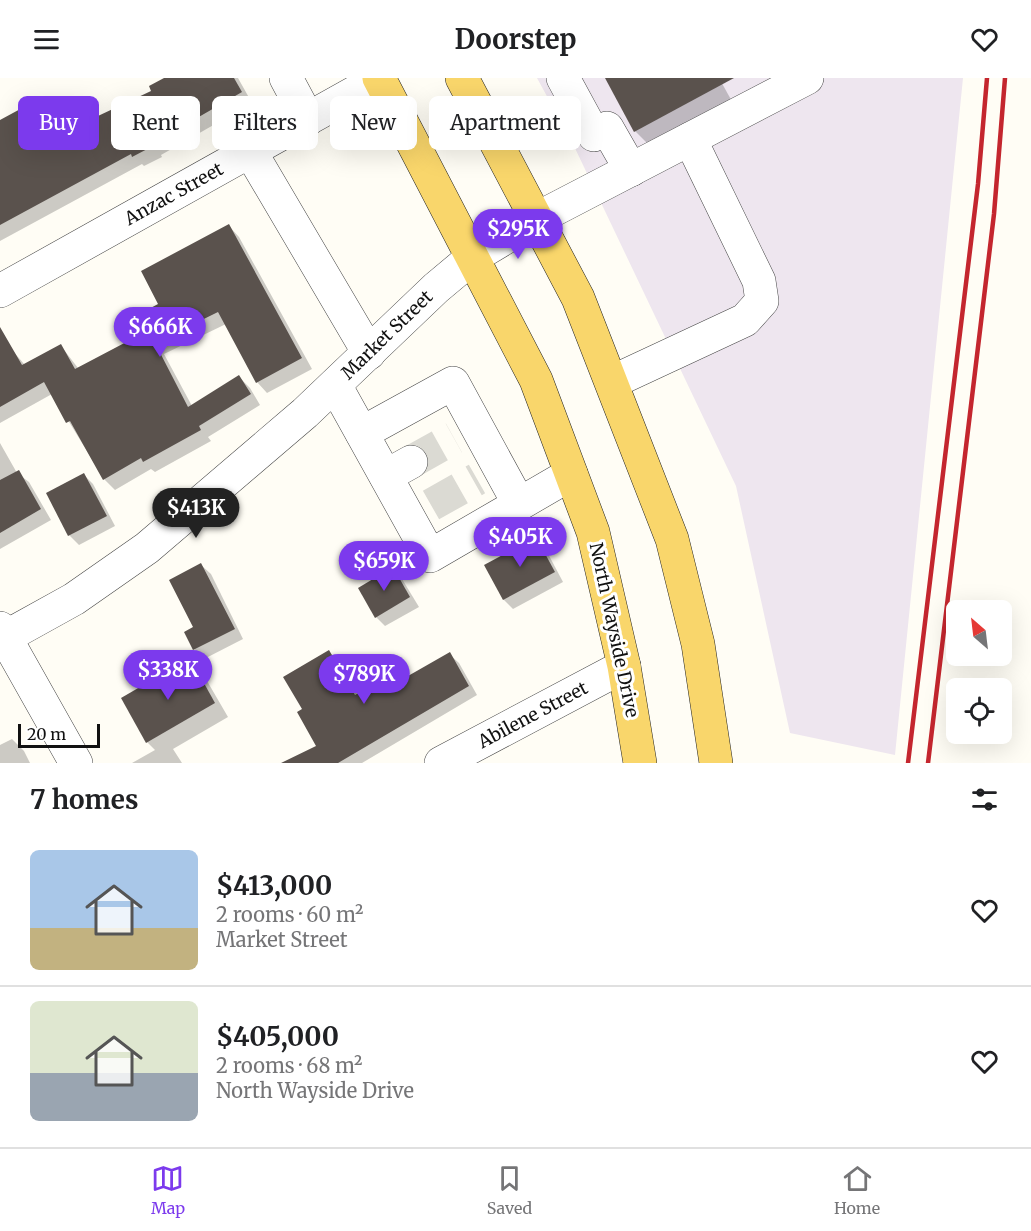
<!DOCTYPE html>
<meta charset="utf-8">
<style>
:root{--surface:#fff;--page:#f2f2f2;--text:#202124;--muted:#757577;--line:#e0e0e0;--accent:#7c3aed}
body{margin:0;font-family:Merriweather,serif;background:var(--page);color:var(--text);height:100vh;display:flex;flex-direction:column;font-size:22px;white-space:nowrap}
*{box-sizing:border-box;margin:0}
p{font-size:20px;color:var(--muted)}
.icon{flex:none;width:33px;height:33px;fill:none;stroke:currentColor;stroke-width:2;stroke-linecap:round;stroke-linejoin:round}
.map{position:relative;height:685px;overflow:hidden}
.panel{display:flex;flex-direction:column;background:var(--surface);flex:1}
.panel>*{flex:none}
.banner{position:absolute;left:18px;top:18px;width:600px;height:54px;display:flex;gap:12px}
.needle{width:39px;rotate:332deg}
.controls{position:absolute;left:946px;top:522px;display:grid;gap:12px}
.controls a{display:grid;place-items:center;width:66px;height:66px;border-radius:9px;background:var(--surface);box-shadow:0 6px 24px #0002;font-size:30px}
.scale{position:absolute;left:18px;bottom:15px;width:82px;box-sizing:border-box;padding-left:6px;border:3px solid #111;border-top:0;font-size:16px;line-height:21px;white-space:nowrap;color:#111;-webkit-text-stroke:4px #fff;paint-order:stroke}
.price{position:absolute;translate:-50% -51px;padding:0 14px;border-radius:21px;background:var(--accent);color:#fff;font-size:20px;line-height:39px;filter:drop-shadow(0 2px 3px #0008)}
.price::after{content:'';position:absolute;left:50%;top:36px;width:18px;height:14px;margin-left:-9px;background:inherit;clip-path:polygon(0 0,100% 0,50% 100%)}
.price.selected{background:#222;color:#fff}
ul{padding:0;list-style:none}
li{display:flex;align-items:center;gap:18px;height:150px;padding:0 30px}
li+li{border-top:2px solid var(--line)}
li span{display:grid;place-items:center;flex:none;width:168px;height:120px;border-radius:9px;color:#555}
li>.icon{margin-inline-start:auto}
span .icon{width:72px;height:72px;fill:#fffc;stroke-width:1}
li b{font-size:26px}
h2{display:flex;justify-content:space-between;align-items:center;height:72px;padding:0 30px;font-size:26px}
.tag{padding:0 21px;border-radius:9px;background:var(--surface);box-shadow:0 6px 24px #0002;font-size:21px;line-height:54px}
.tag.selected{background:var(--accent);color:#fff}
header{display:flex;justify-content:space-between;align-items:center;height:78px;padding:0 30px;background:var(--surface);font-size:27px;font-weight:700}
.menu{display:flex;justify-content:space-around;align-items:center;height:84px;border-top:2px solid var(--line);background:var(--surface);font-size:16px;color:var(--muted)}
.menu a{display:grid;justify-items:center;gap:3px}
.menu .selected{color:var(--accent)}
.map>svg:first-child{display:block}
.industrial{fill:#eee6ef}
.shadow{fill:#0003}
.building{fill:#5a524d}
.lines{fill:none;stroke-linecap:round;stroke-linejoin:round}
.minor-tunnel{stroke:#dbdad3;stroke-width:33;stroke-dasharray:33 16;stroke-linecap:butt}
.minor-casing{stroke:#444;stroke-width:34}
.major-casing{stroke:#222;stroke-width:34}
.minor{stroke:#fff;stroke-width:33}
.major{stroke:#f9d66b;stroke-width:33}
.rail{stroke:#c4262e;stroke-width:4.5}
.labels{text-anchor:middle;stroke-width:6;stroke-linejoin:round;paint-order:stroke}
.street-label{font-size:18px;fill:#111;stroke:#fff}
</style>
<header><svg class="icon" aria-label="menu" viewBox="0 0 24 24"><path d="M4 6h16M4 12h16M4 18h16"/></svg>Doorstep<svg class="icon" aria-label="heart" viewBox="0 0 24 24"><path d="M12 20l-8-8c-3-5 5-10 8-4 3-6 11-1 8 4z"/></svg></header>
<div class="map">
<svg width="1031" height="685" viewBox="0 0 1031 685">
<rect width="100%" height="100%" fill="#fffdf5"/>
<polygon class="industrial" points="537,0 963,0 895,677 790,655 736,408 573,66"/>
<g class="shadow">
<polygon points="167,0 238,0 252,25 161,77 162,79 144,88 142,86 0,163 0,77 24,31 34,41 41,55 75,37 84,47 153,13"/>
<polygon points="606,0 719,0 734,27 653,71 635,53"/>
<polygon points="229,148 239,159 312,291 267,315 257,304 226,246 164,276 192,328 239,299 250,310 260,327 208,359 211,363 155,394 151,391 115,412 104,401 52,316 0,345 0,277 11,271 25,287 61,268 78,290 134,262 160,227"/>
<polygon points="0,365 17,395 29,404 51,442 0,471"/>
<polygon points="84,397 93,406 115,448 79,467 69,457 48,416"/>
<polygon points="536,461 545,470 563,504 513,531 504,522 486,488"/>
<polygon points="201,487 211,496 243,561 204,581 194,571"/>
<polygon points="393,491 402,501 419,529 385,548 376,539"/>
<polygon points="329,574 338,583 358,618 389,600 396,607 449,576 459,585 477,617 362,685 285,685 319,668 304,632"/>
<polygon points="189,582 203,596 228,639 173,671 182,685 132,685 155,672 147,664"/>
<polygon points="12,661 24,673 30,685 0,685 0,667"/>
</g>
<g class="building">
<polygon points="164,0 234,0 242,14 152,66 153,68 132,79 131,76 0,147 0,42 24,29 38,56 75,35 81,46 151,13 149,8"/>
<polygon points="605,0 734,0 634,54"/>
<polygon points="229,146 302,280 256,305 218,234 155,265 188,329 239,297 251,316 199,348 201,352 143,384 141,380 103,402 70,343 66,345 44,304 0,329 0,249 22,287 61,266 75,291 132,261 123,245 158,226 141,193"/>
<polygon points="19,392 41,431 0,455 0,402"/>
<polygon points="84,395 107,438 68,458 46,415"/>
<polygon points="536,459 555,494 503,522 484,487"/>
<polygon points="201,485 235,551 193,572 184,554 193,549 169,502"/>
<polygon points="393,489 410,519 375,540 358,510"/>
<polygon points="329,572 355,617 389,598 394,606 450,574 469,608 338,685 281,685 316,668 297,634 302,631 283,599"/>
<polygon points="190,580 215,625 146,665 121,620"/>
</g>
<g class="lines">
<g class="minor-tunnel">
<polyline points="411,384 454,360"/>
<polyline points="431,427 477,401"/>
</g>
<g class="minor-casing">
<g id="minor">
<polyline points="286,0 308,41"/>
<polyline points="563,0 594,57 607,50 631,92"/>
<polyline points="250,73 369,275"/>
<polyline points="0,213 379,1"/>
<polyline points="612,304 745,242 762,223 759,203 690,61"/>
<polyline points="335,307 430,478 571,396"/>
<polyline points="362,355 453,305 519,426"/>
<polyline points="386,398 411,384"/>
<polyline points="0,550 76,685"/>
<polyline points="0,562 74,521 147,470 305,335 436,210 473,179 538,140 807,0"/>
<polyline points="441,685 624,588"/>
</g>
</g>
<g class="major-casing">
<g id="major">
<polyline points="379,0 536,302 593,454 624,588 640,685"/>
<polyline points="462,0 578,220 672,461 698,566 716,685"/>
</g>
</g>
<use href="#minor" class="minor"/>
<use href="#major" class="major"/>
<g class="rail">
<polyline points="908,685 978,106 987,0"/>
<polyline points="928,685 994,136 1005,0"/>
</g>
</g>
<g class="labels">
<g class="street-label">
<text transform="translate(174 116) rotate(-29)" y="6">Anzac Street</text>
<text transform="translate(387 257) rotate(-44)" y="6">Market Street</text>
<text transform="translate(614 552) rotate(78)" y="6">North Wayside Drive</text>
<text transform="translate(533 637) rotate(-28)" y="6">Abilene Street</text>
</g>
</g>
</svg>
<div class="controls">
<a><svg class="needle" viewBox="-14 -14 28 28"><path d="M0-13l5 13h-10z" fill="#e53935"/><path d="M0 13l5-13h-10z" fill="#757577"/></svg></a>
<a><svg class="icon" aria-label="locate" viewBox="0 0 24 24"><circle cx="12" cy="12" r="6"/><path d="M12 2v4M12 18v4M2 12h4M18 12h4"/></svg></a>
</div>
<div class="scale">20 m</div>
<b class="price" style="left:518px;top:182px">$295K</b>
<b class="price" style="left:160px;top:280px">$666K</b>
<b class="price selected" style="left:196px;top:461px">$413K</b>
<b class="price" style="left:520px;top:490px">$405K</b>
<b class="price" style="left:384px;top:514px">$659K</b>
<b class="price" style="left:168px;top:623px">$338K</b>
<b class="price" style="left:364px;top:627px">$789K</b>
<div class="banner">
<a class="tag selected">Buy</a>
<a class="tag">Rent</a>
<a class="tag">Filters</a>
<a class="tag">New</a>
<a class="tag">Apartment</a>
</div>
</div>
<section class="panel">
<h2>7 homes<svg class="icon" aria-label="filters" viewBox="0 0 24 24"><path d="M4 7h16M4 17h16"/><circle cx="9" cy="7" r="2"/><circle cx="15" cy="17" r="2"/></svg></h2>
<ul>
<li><span style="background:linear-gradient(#a9c7e8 65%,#c2b280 0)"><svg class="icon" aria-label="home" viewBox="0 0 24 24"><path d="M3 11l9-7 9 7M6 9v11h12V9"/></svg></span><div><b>$413,000</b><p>2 rooms · 60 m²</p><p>Market Street</p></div><svg class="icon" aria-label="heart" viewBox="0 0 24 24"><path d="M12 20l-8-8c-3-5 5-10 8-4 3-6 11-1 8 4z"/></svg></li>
<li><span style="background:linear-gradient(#dfe7d0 60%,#9aa5b1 0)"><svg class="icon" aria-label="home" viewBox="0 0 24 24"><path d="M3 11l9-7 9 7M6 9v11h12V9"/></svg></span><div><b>$405,000</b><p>2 rooms · 68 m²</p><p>North Wayside Drive</p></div><svg class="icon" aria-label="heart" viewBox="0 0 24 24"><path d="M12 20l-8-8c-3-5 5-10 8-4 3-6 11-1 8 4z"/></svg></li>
</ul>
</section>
<nav class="menu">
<a class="selected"><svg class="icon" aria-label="map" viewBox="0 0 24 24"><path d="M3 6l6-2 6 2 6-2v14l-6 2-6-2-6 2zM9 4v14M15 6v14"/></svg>Map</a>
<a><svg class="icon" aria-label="saved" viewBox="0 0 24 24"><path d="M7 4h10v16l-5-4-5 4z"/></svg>Saved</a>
<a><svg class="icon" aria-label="home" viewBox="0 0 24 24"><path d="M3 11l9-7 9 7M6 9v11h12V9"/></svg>Home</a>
</nav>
